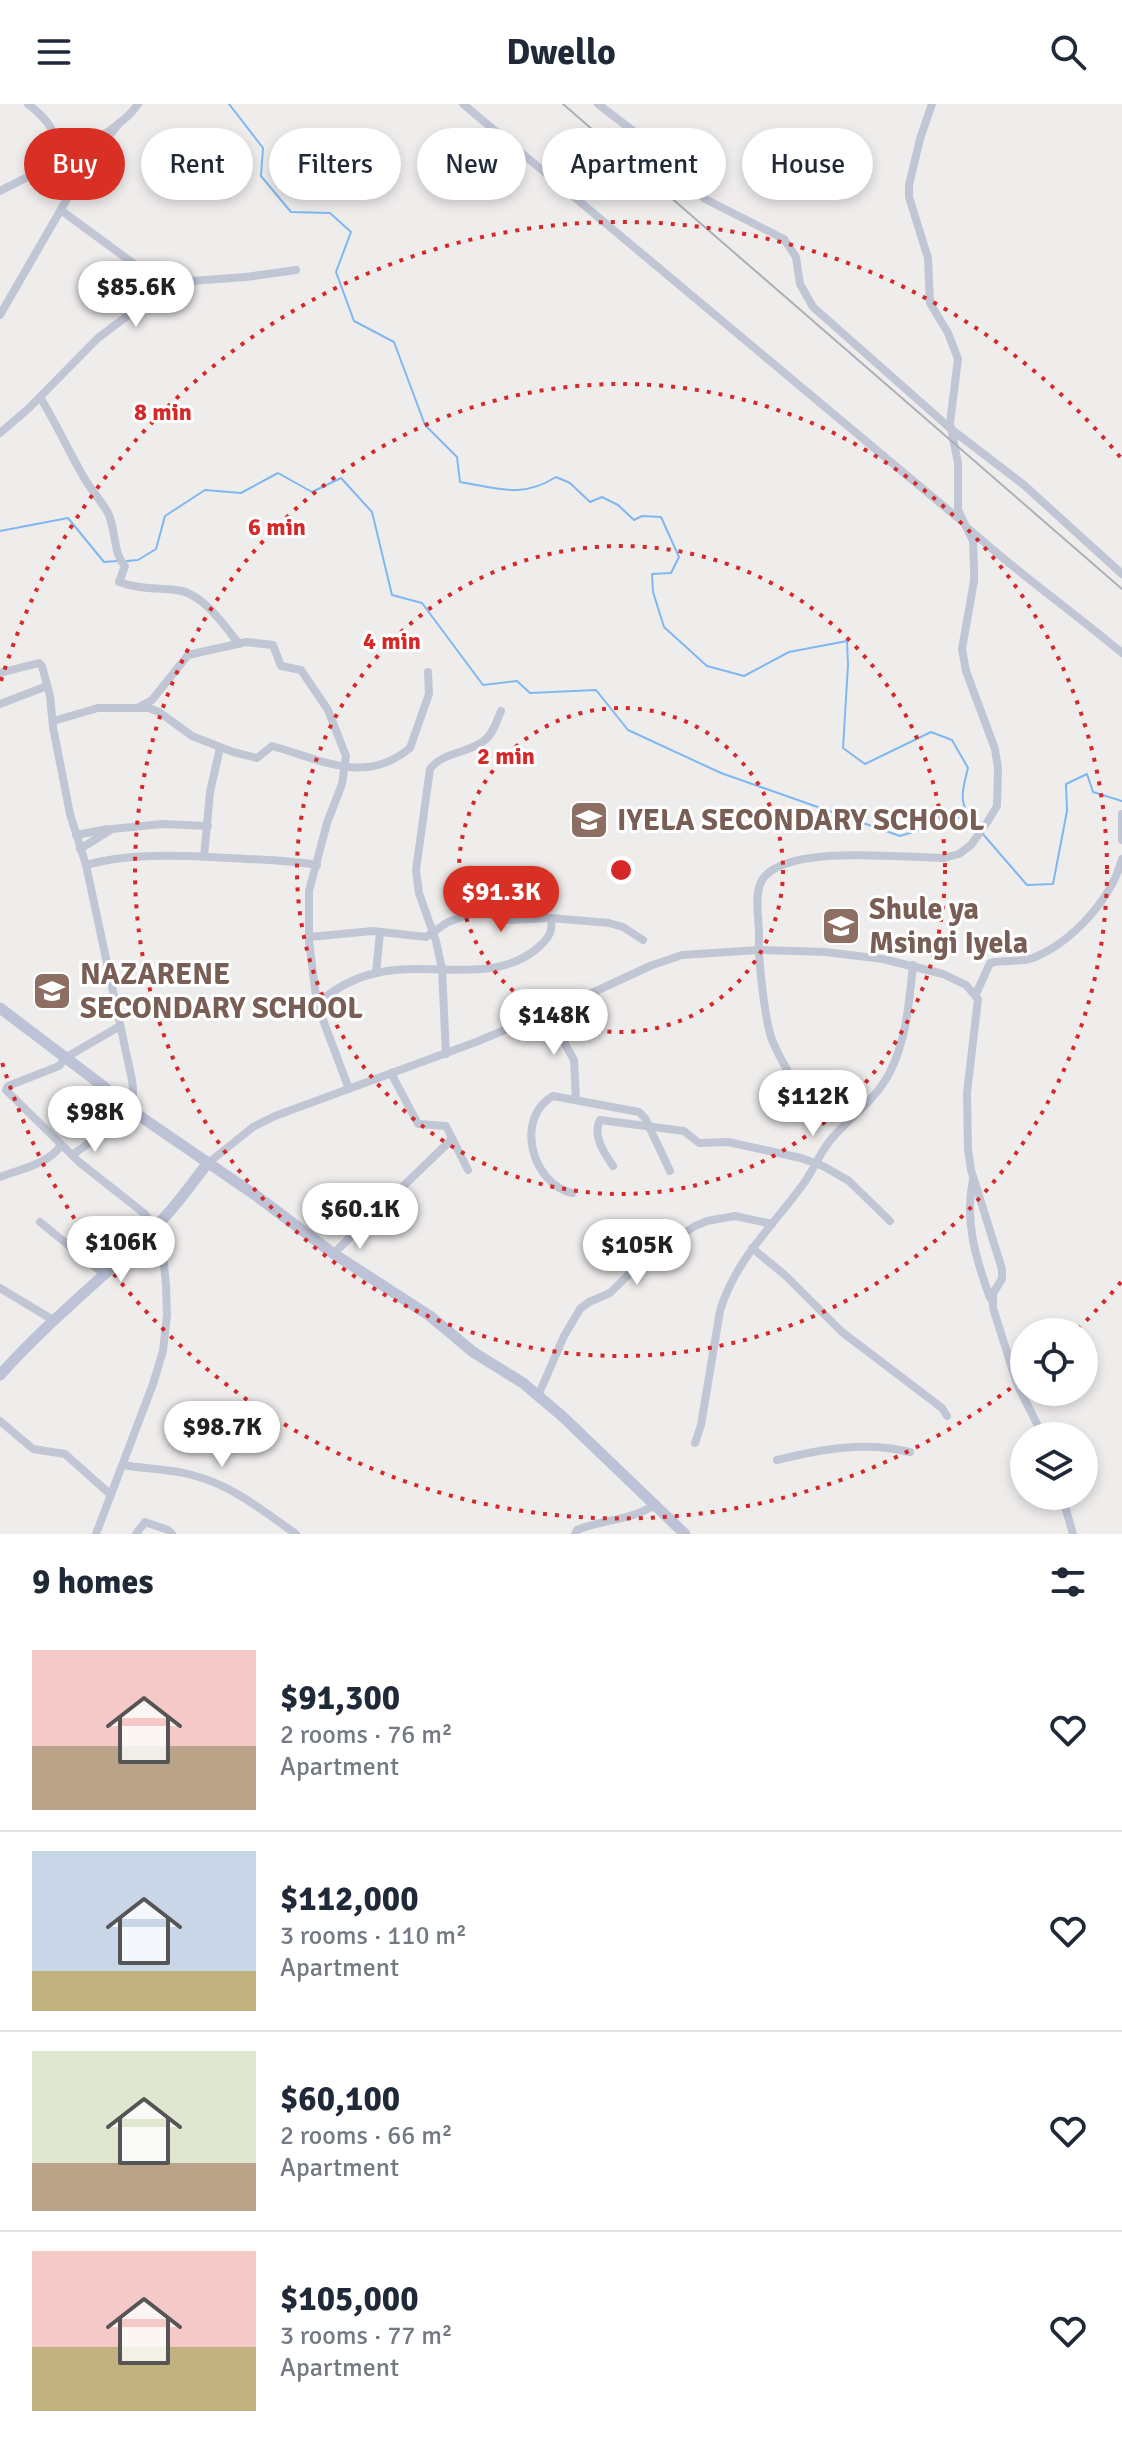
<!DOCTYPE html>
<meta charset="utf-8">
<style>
:root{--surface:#fff;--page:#f6f6f7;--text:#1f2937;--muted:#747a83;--line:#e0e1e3;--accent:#d93025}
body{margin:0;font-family:Signika,sans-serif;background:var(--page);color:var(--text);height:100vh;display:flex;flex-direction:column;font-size:30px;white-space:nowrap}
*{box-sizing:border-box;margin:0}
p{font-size:26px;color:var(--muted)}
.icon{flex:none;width:44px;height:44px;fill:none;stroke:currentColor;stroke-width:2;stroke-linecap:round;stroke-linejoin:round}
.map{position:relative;height:1430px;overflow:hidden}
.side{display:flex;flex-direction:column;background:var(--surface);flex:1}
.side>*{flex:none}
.top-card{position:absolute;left:24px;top:24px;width:1074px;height:72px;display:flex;gap:16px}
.tools{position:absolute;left:1010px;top:1214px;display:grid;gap:16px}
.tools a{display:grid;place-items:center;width:88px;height:88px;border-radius:50%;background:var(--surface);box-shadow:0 4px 12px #0003;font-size:40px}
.price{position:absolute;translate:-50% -68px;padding:0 18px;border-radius:28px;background:#fff;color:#222;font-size:26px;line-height:52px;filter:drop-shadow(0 2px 4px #0008)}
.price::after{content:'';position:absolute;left:50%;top:48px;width:24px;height:18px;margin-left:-12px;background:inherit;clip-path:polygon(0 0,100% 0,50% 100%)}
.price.active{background:var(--accent);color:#fff}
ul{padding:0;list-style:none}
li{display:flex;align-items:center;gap:24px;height:200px;padding:0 32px}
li+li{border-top:2px solid var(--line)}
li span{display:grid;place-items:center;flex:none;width:224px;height:160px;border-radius:0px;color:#555}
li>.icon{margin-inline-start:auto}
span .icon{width:96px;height:96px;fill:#fffc;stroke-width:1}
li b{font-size:34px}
h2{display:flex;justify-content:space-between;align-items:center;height:96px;padding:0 32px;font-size:34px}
.tag{padding:0 28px;border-radius:36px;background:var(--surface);box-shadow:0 4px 12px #0003;font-size:28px;line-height:72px}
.tag.active{background:var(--accent);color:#fff}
header{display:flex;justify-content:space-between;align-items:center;height:104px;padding:0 32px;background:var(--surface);font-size:36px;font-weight:700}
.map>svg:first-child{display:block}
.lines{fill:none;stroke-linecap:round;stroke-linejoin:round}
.stream{stroke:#80b7f0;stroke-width:2}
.street{stroke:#c1c6d5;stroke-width:8}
.secondary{stroke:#bdc2d7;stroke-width:11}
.rail{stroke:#aeaeb7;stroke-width:2}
.ring{fill:none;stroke:#d62828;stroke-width:4;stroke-dasharray:4 8}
.labels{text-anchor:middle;stroke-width:6;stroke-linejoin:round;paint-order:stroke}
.education-label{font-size:30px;font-weight:bold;fill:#785e54;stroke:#fff;text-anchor:start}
.centre{fill:#d62828;stroke:#fff;stroke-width:4}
.ring-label{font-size:24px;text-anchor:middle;font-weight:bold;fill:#d62828;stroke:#fff;stroke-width:6;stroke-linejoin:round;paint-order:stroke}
</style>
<header><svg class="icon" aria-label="menu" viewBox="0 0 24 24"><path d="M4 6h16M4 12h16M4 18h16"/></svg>Dwello<svg class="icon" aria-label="search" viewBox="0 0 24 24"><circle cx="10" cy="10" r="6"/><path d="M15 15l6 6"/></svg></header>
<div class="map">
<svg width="1122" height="1430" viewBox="0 0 1122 1430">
<rect width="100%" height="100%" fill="#efedec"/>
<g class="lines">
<g class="stream">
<path d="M229,0L263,44L261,72L291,108L330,109L351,128L336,168L354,217L394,238L425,321L457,353L460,378C498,384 521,395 556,373L570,379L590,398L602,393L618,401L634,416L642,412L661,413L679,453L671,469L652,470L653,488L664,523L707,562L744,572L789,548L847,537L848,561L843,644L865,660L931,628L952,636L968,664C961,692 958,701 978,724"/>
<polyline points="0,427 68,414 104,458 117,457"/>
<polyline points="127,457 138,456 156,445 165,412 205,386 241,389 278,369 312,388 341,374 372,408 392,491 422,499 483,581 517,577 530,589 596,586 628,626 721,669 900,732 967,711"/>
<polyline points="982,729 1027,781 1053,780 1067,707 1066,680 1087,670 1093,688 1122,697"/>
</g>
<g class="street">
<path d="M28,0C50,17 58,29 57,57"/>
<polyline points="463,0 959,415"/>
<polyline points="598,0 658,46 705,95 784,135 796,153 800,180 813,203 951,325 1024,381 1122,470"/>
<path d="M0,87C35,69 118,31 138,0"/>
<polyline points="62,107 141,165 152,166 166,187"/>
<polyline points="0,211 82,69 119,19"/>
<path d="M40,293C56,319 68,346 83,372C90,385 101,396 108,409C116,425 113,450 125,462L119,478C138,485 156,484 176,486C202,488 224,521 239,540"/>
<polyline points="0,329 28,305 98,234 135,206 177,181 191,177 246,173 296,166"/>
<path d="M969,425C1018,469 1072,507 1122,549"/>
<path d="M0,569L39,559L42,562L50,592L53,623L70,710L86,761L132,976C133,982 134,989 132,995C127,1015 89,1039 72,1051"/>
<polyline points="0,600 47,582"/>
<polyline points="137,604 152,596 188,551 246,538 273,541 281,562 301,566 328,606 346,652 342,680 327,719 309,787 309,837 317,900 349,985"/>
<path d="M53,617L98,604H149L159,608L192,632L233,648L257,654L272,642C320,655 365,682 410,644L429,590L428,568"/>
<polyline points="1122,710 1122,736"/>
<polyline points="76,731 108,725"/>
<polyline points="80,745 112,725 162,720 208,722"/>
<polyline points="204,753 210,688 220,644"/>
<path d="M86,761C134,748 182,752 230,754C260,756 288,756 317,761"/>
<polyline points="309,833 373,827 426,833 448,818 479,807 509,816 551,814 609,819 623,823 643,836"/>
<polyline points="376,869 380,828"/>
<path d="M976,890L990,859C1004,855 1019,859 1033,854C1072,838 1111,796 1122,755"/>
<path d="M317,900C334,885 353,874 376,869C430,856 497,883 541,841C550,832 553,826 551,814"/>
<polyline points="556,904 565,940 574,956 576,996"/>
<polyline points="120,922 65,954 59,962 8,982 6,986 79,1058 145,1110 154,1123"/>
<path d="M446,950L442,865L436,837L419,789L416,766L430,665C443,647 470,650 486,635C493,629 497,617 501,607"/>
<polyline points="391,969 418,1020 446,1022 468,1066"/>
<path d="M793,977C786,963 776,948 771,933C765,913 758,857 759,836C760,819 753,792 762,776C785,739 904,754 944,754L959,750L971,741L988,717L997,702L998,664L995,645L966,567L962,545L974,477V463L973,437L958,406V359L950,319L958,255L948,229L930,199L928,154L909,93V81L920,35L932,0"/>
<polyline points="207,1060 253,1023 275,1012 476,938 579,895 650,862 682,851 759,846 825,848 883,855 943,870 966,881 978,895 967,989 968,1045 971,1066 1002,1165 1002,1175 993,1189 993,1204 1017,1280 1043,1332"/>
<path d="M613,1062C604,1049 592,1031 600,1016L684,1027L699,1039L728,1038L801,1054L823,1062L849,1077L890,1117"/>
<path d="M0,1073C21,1065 49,1060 61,1041"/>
<path d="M973,1076C964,1117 976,1155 990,1194"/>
<path d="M572,1089C532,1080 514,1014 553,992L639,1008L645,1014L670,1067"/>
<polyline points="40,1118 105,1171"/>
<polyline points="752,1144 786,1172 842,1228 942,1304 947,1312"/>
<polyline points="333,1150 451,1036"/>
<polyline points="0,1184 53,1216"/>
<polyline points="538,1292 564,1232 580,1205 589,1198 610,1189 643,1156 695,1122 707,1117 735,1112 772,1120"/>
<polyline points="0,1317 33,1345 65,1350 111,1391"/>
<path d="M695,1339L701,1321L720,1207C735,1156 773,1122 804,1079C814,1065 821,1046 833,1033C853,1011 876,995 890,968C907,934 909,898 913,861"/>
<path d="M777,1356C822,1345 864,1337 910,1348"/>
<path d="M123,1361C145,1365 170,1365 192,1371C232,1381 263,1407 296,1430"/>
<polyline points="1062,1392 1073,1430"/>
<polyline points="96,1430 153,1280 163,1247 167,1211 166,1181 160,1118"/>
<polyline points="136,1430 145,1418 168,1426 172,1430"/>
<path d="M575,1430L577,1426C603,1415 631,1417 656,1400"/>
</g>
<g class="secondary">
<polyline points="0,904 103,982 128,1004 258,1093 331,1148 430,1212 473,1248 523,1279 562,1312 685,1430"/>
<path d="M0,1271C50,1215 108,1170 160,1118C177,1101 192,1079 207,1060"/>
</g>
<polyline class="rail" points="563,0 1122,485"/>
</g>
<g class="ring">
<circle cx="621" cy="766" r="162"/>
<circle cx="621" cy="766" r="324"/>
<circle cx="621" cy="766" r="486"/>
<path d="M1121 1178A648 648 0 0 1 1079 1224M1020 1277A648 648 0 0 1 1 955M1 577A648 648 0 0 1 1121 354"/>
</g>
<defs>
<g id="school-square" transform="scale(2)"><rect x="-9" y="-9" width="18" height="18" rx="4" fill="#8d6e63" stroke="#fff"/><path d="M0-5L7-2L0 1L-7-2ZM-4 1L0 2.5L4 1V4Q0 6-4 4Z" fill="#fff"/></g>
</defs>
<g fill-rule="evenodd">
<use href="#school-square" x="589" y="716"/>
<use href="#school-square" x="841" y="822"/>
<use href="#school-square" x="52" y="887"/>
</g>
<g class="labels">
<g class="education-label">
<text x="617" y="726">IYELA SECONDARY SCHOOL</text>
<text x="869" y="815">Shule ya<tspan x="869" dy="34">Msingi Iyela</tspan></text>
<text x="80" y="880">NAZARENE<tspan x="80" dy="34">SECONDARY SCHOOL</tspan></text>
</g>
</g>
<circle cx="621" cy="766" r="12" class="centre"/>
<g class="ring-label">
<text x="163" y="316">8 min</text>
<text x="277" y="431">6 min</text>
<text x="392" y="545">4 min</text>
<text x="506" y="660">2 min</text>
</g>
</svg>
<div class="tools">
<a><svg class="icon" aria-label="locate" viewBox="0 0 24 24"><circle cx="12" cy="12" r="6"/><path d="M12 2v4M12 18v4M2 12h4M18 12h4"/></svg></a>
<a><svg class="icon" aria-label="layers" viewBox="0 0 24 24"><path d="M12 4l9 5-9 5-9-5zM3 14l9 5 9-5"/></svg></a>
</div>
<b class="price" style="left:136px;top:225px">$85.6K</b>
<b class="price active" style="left:501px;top:830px">$91.3K</b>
<b class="price" style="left:554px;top:953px">$148K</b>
<b class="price" style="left:813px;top:1034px">$112K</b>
<b class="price" style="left:95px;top:1050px">$98K</b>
<b class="price" style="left:360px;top:1147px">$60.1K</b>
<b class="price" style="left:121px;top:1180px">$106K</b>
<b class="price" style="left:637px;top:1183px">$105K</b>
<b class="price" style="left:222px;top:1365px">$98.7K</b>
<div class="top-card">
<a class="tag active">Buy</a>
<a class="tag">Rent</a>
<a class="tag">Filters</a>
<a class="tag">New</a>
<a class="tag">Apartment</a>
<a class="tag">House</a>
</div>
</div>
<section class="side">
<h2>9 homes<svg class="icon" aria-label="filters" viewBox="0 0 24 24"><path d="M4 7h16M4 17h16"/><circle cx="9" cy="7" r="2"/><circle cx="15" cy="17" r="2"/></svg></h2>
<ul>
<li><span style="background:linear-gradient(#f6c9c9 60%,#b9a48a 0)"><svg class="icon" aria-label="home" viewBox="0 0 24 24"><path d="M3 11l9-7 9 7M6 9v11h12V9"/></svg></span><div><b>$91,300</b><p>2 rooms · 76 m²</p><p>Apartment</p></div><svg class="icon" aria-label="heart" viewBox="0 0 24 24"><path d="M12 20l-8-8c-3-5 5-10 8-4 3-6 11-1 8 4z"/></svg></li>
<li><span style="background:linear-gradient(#c9d6e8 75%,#c2b280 0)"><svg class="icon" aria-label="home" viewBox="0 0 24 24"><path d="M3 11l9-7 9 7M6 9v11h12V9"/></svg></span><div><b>$112,000</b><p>3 rooms · 110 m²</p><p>Apartment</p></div><svg class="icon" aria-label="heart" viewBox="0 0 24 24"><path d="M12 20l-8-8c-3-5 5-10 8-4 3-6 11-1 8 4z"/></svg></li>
<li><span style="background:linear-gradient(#dfe7d0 70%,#b9a48a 0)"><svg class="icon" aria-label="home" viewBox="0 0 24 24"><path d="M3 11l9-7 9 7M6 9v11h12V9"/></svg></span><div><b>$60,100</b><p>2 rooms · 66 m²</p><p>Apartment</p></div><svg class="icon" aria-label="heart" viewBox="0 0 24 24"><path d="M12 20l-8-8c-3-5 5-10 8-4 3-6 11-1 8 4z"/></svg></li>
<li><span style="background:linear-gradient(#f6c9c9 60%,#c2b280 0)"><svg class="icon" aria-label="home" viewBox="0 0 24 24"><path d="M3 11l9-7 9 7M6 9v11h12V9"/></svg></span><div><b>$105,000</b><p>3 rooms · 77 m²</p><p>Apartment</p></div><svg class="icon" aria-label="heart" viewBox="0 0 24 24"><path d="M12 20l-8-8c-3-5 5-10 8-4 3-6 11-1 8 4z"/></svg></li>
</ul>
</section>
